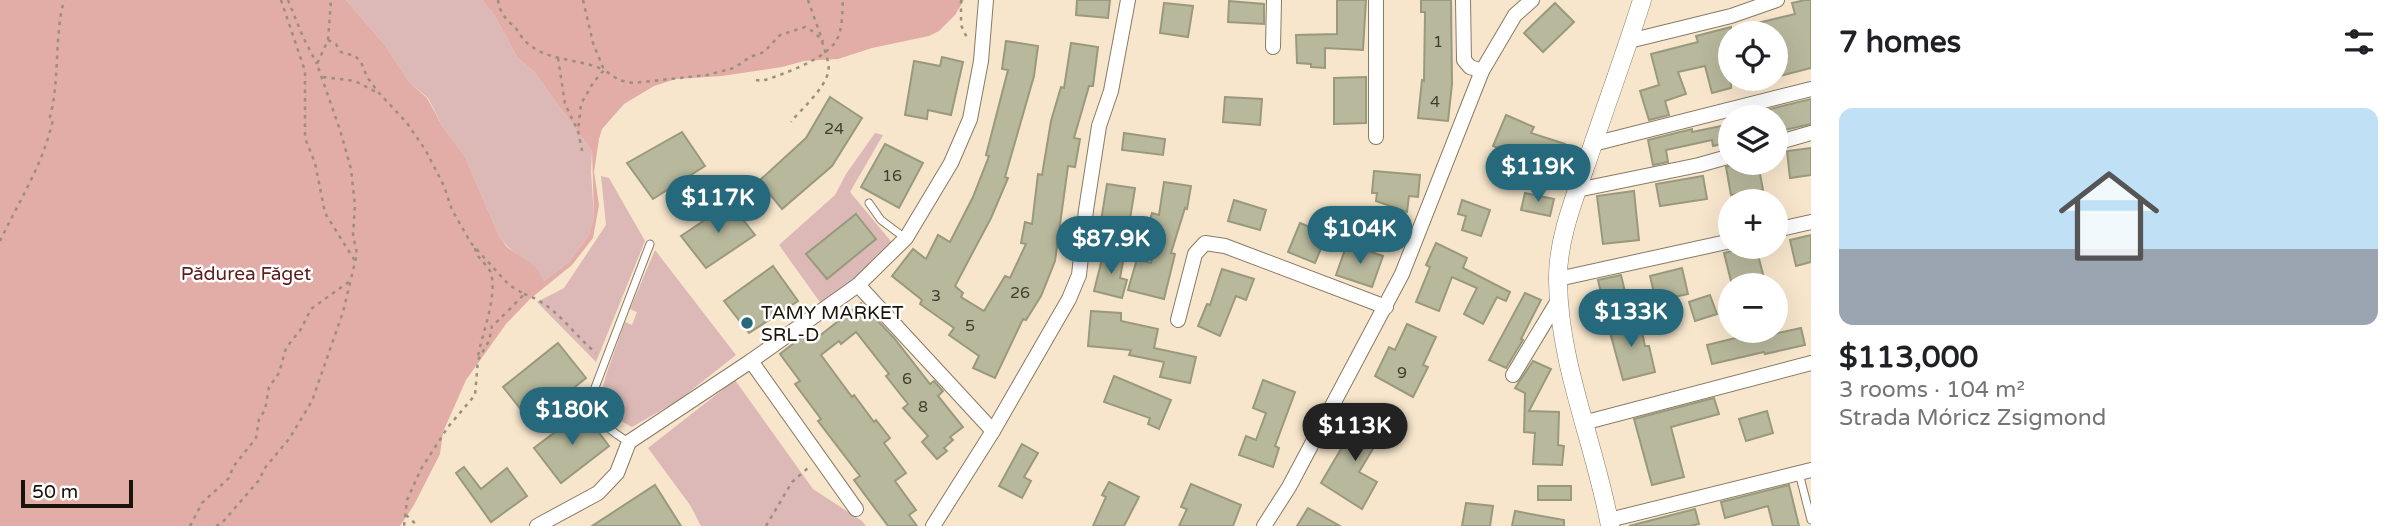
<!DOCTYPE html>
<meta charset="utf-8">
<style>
:root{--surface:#fff;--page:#f6f6f6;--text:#202124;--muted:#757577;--line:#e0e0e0;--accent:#27697c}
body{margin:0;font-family:"Varela Round",sans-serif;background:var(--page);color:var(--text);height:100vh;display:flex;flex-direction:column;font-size:26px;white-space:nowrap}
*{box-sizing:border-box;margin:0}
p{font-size:23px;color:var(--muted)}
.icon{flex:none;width:38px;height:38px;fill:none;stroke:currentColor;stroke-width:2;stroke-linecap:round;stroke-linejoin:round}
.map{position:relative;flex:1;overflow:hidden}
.details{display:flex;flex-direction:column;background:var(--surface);width:595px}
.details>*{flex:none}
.fabs{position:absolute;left:1718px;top:21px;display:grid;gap:14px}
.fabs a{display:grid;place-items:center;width:70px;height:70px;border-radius:50%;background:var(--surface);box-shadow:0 7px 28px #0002;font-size:35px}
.scale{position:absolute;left:21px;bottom:18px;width:112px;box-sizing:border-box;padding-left:7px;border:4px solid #19130a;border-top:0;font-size:19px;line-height:24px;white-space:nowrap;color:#19130a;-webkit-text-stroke:5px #fff;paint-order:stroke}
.price{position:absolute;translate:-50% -60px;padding:0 16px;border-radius:24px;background:var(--accent);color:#fff;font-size:23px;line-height:46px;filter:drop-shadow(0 2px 4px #0008)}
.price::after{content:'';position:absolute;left:50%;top:42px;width:21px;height:16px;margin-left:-10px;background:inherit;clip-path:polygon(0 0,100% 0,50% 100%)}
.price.current{background:#222;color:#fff}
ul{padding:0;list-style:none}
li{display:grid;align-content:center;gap:14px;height:371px;padding:0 28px}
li+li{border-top:2px solid var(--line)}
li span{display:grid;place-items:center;height:217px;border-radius:14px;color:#555}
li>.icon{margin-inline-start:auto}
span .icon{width:126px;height:126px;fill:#fffc;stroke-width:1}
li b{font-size:30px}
h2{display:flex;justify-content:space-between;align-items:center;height:84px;padding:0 28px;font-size:30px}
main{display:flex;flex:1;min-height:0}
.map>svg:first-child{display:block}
.green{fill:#dcb9b6}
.forest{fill:#e2aca7}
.building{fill:#b8b89c;stroke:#99997e;stroke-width:2}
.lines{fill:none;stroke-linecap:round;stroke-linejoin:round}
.service-casing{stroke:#897b63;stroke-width:9}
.minor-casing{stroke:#897b63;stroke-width:16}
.tertiary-casing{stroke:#897b63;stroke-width:19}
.path{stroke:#9c8f7c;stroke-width:2.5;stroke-dasharray:3.5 5;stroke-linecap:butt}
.service{stroke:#fff;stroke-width:7}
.minor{stroke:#fff;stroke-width:14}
.tertiary{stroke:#fff;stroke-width:18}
.poi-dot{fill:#27697c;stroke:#fff;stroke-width:2.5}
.labels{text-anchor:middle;stroke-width:5;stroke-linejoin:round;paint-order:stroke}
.number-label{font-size:16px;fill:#413c2e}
.park-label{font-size:19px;fill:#5d1d1c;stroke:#fff}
.poi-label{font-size:19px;fill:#19130a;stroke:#fff;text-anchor:start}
</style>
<main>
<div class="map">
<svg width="1811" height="526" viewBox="0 0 1811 526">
<rect width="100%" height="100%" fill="#f7e6cc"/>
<g class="green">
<path d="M346,0H482L495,16L517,57L534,72L592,151L591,172L594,216L589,235L569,262L544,281C530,260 515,257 500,238L465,157L443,127L428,98L409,82L384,44Z"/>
<polygon points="875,133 883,135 850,192 894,245 822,305 779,245 835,195 846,174"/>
<polygon points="601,176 609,178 645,241 596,362 537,302 564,288 606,225"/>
<polygon points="655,250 736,355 679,400 632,427 597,408 607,372 625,322 632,325 637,312 630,309"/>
<polygon points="735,380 813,489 862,521 866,526 701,526 690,505 648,448"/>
</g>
<polygon class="forest" points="0,0 346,0 384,44 409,82 427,98 443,127 465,157 500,238 507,247 535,267 544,281 569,262 589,235 594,216 592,151 534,72 517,57 495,16 482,0 964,0 955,15 939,31 929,36 872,48 838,59 804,61 782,67 722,76 676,79 654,86 624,104 602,129 599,139 594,172 599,205 593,238 572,265 530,299 506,324 466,380 443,432 440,454 414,505 400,526 0,526"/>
<g class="building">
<polygon points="1077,0 1110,0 1108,18 1076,15"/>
<polygon points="1337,0 1366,0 1363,50 1325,48 1325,68 1311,67 1311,64 1297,63 1296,35 1337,34"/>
<polygon points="1421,0 1451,0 1452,84 1448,121 1418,118 1422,80 1424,81 1425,12 1421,12"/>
<polygon points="1805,0 1811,0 1811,68 1776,77 1776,33 1734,33 1733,29 1795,14 1792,3"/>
<polygon points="1229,1 1264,4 1264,24 1228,22"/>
<polygon points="1164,3 1193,6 1188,37 1160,33"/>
<polygon points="1555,3 1574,22 1543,52 1524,33"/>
<polygon points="1731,27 1731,88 1712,93 1705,66 1678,72 1686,94 1665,101 1669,115 1649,120 1640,91 1659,85 1651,54 1698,42 1696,36"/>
<polygon points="1006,41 1038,46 1034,76 1005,177 1008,178 991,218 955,286 963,293 961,297 984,311 1005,276 1010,278 1026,244 1021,243 1025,222 1032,224 1038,174 1042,175 1051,121 1061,87 1064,88 1071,43 1098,47 1093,86 1089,86 1074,138 1080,139 1075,167 1068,166 1055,261 1041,296 1026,320 1023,319 995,378 973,368 979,356 949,335 954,328 920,304 922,300 892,276 913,249 926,259 938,235 950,242 973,197 989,156 986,155 1008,70 1002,69"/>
<polygon points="942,57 963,62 951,115 928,110 927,119 905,115 914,61 940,66"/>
<polygon points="1366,77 1366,123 1334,124 1334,78"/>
<polygon points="830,97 862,118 832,166 782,209 759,181 806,138"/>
<polygon points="1225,97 1262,99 1260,125 1223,122"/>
<polygon points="1811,99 1811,124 1776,132 1776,117 1772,117 1770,109"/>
<polygon points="1506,115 1534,127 1531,133 1565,144 1556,171 1493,146"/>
<polygon points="1731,124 1731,142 1713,146 1712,140 1666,150 1668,162 1653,165 1648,140 1692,129 1692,132"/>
<polygon points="682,132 705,166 653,199 627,163"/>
<polygon points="1124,133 1165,139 1163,155 1122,150"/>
<polygon points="885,144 923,163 899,208 861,187"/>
<polygon points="1811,148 1811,175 1790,178 1787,151"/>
<polygon points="1738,163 1758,163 1763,190 1731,195 1726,167"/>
<polygon points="1374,171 1420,175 1418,197 1409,196 1407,212 1376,201 1377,193 1372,193"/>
<polygon points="1703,176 1707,199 1660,206 1656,184"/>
<polygon points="1164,182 1191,186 1187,209 1185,208 1171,253 1175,254 1164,299 1128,290 1137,259 1151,263 1156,239 1145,236 1152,213 1159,215"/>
<polygon points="1107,184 1135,188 1129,225 1101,221"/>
<polygon points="1634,191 1639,240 1603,244 1597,196"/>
<polygon points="1525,193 1554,199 1550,216 1521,210"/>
<polygon points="1234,200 1266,210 1260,230 1228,221"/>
<polygon points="1462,200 1490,210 1481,236 1462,230 1466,216 1458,214"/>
<polygon points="730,203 755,235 706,268 681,236"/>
<polygon points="856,214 876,239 827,279 806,254"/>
<polygon points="1300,223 1327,234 1315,263 1288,252"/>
<polygon points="1811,235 1811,262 1796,266 1790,240"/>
<polygon points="1436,243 1467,258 1463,268 1510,292 1506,301 1497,297 1483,324 1464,314 1477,288 1452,277 1439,311 1416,302 1430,267 1426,265"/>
<polygon points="1347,244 1383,256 1372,287 1336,275"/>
<polygon points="1748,247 1756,247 1764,278 1732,285 1724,253"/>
<polygon points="1104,251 1124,256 1120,278 1127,280 1122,298 1094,291"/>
<polygon points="773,266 798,301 749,333 724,301"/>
<polygon points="1682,268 1688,294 1656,301 1650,276"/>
<polygon points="1222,269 1254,279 1246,300 1236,296 1220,336 1198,326 1207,304 1210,305"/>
<polygon points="1621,275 1626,296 1603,301 1598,280"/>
<polygon points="1525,293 1541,300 1521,339 1523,340 1506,368 1489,360"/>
<polygon points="1710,295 1717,314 1695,321 1689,302"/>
<polygon points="861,303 894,338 930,384 934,381 943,391 938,396 963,427 950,437 953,440 944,448 947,451 937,459 922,442 928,436 903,408 908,404 886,376 889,374 856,332 841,344 839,341 821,355 852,397 854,395 874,422 876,420 890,438 884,443 906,473 895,481 916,510 909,515 917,526 888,526 854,480 860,476 818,421 821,419 795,384 800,381 780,354 807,333 813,341"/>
<polygon points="1091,311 1121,313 1121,321 1158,329 1154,348 1196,357 1190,383 1160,377 1164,362 1129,355 1131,350 1088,346"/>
<polygon points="1639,318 1645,346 1649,346 1655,372 1623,380 1608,325"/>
<polygon points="1407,324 1436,337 1423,365 1428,367 1413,397 1375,376 1389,347 1395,350"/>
<polygon points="1801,328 1805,345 1765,354 1764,352 1712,364 1707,345 1744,336 1745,340"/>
<polygon points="558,343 586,378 531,422 503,387"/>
<polygon points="1533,361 1551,369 1529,411 1559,412 1558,445 1564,446 1562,465 1533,464 1535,433 1524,432 1525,393 1515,388"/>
<polygon points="1114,376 1171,400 1159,429 1148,424 1150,418 1104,402"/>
<polygon points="1263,380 1295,392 1275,446 1279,448 1273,467 1239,455 1246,436 1256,440 1266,413 1253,408"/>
<polygon points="1714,398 1719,414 1671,427 1684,477 1652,485 1634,419"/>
<polygon points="583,411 609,446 561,483 534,448"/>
<polygon points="1767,411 1773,433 1746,441 1739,419"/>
<polygon points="1362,413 1386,427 1359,472 1377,482 1362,509 1321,483"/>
<polygon points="1022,444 1038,453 1024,477 1031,481 1022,498 999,486"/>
<polygon points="464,467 481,489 507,468 527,496 491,522 456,473"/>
<polygon points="1109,482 1139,497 1124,526 1093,526 1106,497 1102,495"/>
<polygon points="1191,484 1241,505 1233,526 1179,526 1187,509 1181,507"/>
<polygon points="655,485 681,526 592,526"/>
<polygon points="1789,485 1799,526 1773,526 1768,506 1725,518 1721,502"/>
<rect x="1538" y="486" width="33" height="14"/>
<polygon points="1466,503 1493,506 1490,526 1462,526"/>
<polygon points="1308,508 1340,526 1297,526"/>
<polygon points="1695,509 1699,524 1690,526 1629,526"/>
<polygon points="1515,511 1564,520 1564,526 1512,526"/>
</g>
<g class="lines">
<g class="service-casing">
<g id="service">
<polyline points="869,203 881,220 905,238"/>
<path d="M629,442C614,434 591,416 591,398L650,244"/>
<polyline points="1799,473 1811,520"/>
</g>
</g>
<g class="minor-casing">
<g id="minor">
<polyline points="1463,0 1464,60 1470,67 1482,71"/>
<polyline points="1629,41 1731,16 1777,0"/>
<polyline points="1273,47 1274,0"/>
<polyline points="1376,137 1376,0"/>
<polyline points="1776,143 1811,133"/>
<polyline points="1593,144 1811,89"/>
<polyline points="1577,190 1699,165 1731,156"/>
<polyline points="1776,230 1811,222"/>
<polyline points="1558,279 1731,241"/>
<polyline points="858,285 993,431"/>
<polyline points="1178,320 1195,254 1205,243 1225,246 1386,307"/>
<polyline points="751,361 856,509"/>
<polyline points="1513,375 1559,299"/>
<polyline points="1583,423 1811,363"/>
<polyline points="1609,520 1811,470"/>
<polyline points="537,526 598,493 617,473 629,442 751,361 858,285 906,238 951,163 970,119 981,61 986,0"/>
<polyline points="933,526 993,431 1069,299 1079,275 1086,210 1099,126 1111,91 1128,0"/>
<polyline points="1264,526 1289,487 1402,274 1482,71 1515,15 1532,0"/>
</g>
</g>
<g class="tertiary-casing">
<path id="tertiary" d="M1610,526C1595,444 1559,365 1558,281C1557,241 1574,199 1587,162C1605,108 1625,54 1642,0"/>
</g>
<g class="path">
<polyline points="281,0 305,71 305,138 315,163 325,213 355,261"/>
<polyline points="288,0 303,37 317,64"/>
<path d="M498,0C500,16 509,21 519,32C521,35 522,39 525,41C546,62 579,58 604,70L593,83L581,104L578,131"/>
<path d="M583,0L593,43L604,70L619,80L633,83L707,75L734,68L750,57L764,52L780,35L805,27C817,33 822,38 825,51C827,58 830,66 828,73C823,91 802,108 791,122"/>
<polyline points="808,0 823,42"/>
<polyline points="961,0 961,25 968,40"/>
<path d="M328,40L336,44L341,52L355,56L361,62L367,77L379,93L407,123L426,151L444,186L452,210L471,243L509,285L524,294C521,298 496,323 492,326L489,341L478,360L475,395L448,427L421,469L407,500L404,526"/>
<polyline points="558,58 565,104 578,131 583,155"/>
<polyline points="323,77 355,81 376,92"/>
<path d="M756,80L762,81C784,74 820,61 834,44C843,33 842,13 843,0"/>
<path d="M0,241C19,201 44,163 53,119L50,117C60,79 54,38 64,0"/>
<path d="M475,248C477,259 485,262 490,271C499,292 482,334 478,356"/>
<path d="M524,294C555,304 571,332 596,353"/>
<polyline points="406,515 418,526"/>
<polyline points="190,526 202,503 229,478 233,467 256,438 259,419 265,410 269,387 279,373 286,348 301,329 311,309 350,281"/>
<polyline points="216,526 222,523 260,479 264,469 289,439 312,401 343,312 357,254 353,235 355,205 351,169 340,130 317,64 328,40 331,0"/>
<polyline points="766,526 792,482 809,467"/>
</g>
<use href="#service" class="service"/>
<use href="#minor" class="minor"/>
<use href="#tertiary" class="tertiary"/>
</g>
<circle class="poi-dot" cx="747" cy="323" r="7"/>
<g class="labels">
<g class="number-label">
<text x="1438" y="47">1</text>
<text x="1435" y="107">4</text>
<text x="834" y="134">24</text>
<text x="892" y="181">16</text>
<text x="1020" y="298">26</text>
<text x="936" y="301">3</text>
<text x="970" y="331">5</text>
<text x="1402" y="378">9</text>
<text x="907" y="384">6</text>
<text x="923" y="412">8</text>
</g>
<g class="park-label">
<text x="246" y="280">Pădurea Făget</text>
</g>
<g class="poi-label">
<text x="761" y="319">TAMY MARKET<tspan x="761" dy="22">SRL-D</tspan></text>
</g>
</g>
</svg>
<div class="fabs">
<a><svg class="icon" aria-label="locate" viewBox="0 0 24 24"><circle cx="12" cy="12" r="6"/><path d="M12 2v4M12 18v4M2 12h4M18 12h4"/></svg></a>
<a><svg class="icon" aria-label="layers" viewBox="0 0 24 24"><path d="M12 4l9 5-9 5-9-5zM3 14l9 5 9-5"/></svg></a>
<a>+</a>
<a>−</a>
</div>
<div class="scale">50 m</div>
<b class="price" style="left:1538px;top:204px">$119K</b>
<b class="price" style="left:718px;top:235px">$117K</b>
<b class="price" style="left:1360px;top:266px">$104K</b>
<b class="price" style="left:1111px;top:276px">$87.9K</b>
<b class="price" style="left:1631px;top:349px">$133K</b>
<b class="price" style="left:572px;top:447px">$180K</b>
<b class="price current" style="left:1355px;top:463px">$113K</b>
</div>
<section class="details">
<h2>7 homes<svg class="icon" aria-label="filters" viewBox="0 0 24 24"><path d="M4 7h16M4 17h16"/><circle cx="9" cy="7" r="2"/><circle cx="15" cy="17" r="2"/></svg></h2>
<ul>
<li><span style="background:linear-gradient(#bfe0f5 65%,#9aa5b1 0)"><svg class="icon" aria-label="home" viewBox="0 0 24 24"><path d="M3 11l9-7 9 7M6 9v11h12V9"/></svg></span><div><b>$113,000</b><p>3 rooms · 104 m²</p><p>Strada Móricz Zsigmond</p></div></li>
</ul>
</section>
</main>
